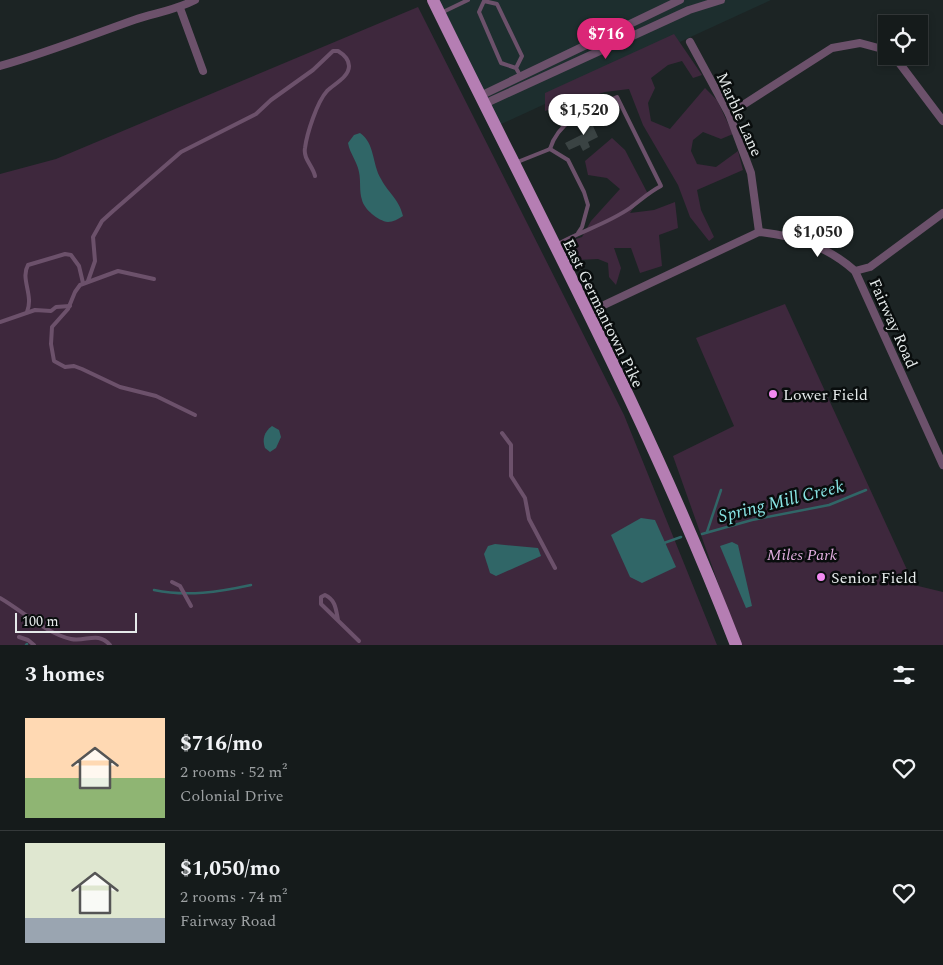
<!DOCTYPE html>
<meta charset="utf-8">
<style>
:root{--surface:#151b1b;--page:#222828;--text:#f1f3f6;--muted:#9da1a3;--line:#34393a;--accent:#db2777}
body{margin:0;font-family:Spectral,serif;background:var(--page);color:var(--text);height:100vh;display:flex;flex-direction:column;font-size:19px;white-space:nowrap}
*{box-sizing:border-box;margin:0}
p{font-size:16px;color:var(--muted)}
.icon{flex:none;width:28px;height:28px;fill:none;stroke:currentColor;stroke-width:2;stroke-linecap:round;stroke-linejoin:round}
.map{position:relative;height:645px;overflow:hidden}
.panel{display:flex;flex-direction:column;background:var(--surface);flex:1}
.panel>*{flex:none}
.buttons{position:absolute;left:878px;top:15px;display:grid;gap:10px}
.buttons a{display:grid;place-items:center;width:50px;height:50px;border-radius:0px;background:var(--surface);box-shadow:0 2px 8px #0003,0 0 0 1px var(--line);font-size:25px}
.scale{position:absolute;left:15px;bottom:12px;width:122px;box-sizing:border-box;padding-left:5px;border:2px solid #e5eaea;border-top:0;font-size:14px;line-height:18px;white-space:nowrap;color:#e5eaea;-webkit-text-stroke:4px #090d0d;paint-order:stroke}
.price{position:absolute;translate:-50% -42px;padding:0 11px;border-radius:18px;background:#fff;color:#222;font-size:16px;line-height:32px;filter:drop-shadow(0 1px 2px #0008)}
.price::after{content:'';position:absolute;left:50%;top:30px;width:15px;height:11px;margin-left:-8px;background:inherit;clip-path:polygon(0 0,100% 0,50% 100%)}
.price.selected{background:var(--accent);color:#fff}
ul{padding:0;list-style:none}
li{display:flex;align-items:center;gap:15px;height:125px;padding:0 25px}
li+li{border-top:1px solid var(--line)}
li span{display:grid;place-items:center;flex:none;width:140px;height:100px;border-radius:0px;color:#555}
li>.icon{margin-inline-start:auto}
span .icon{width:60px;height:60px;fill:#fffc;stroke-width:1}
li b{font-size:21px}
h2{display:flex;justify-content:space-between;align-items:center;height:60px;padding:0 25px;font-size:21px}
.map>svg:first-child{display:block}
.built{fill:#1d2e2e}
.green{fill:#3e283d}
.water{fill:#306667}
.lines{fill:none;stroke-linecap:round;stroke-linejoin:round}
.stream{stroke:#306667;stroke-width:2.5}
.building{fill:#3a4343}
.service{stroke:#6c516b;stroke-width:4}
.minor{stroke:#6c516b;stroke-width:8}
.primary{stroke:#b57eb3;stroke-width:12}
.poi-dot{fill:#f38af1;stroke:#090d0d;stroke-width:2}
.labels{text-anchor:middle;stroke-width:5;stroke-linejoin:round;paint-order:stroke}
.street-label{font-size:16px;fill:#e5eaea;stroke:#090d0d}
.poi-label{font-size:16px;fill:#e5eaea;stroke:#090d0d;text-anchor:start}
.park-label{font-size:16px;font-style:italic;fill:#e1aedf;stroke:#090d0d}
.water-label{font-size:18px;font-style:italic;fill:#88e4e4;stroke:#090d0d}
</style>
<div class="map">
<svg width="943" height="645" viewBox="0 0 943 645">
<rect width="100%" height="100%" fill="#1c2424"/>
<polygon class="built" points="433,0 771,0 495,127"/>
<g class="green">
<polygon points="418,7 624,415 717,645 0,645 0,174 56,159"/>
<polygon points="674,34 702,75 693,78 682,61 668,65 651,78 655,88 648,103 651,121 670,129 705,88 717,100 733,134 721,139 703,132 693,140 691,151 697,164 716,167 738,151 743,170 697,190 701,210 714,237 709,241 690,217 678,185 643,125 629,89 605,92 545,111 545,93"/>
<polygon points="612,138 625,150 648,194 638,201 630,213 654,210 675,202 678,228 659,235 662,266 640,273 631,248 614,248 621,268 616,285 609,277 608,263 598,259 577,260 564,243 582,237 591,221 620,189 607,178 588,175 585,161"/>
<polygon points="785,304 914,585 943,592 943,645 740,645 673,456 734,426 696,338"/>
</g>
<g class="water">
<path d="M360,133C375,143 372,164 381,179C389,194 399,199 403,216C398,219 393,222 388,222C378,221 364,209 362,200C359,191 361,181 359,172C357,161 350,154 348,143L354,135Z"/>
<path d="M272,426L279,430L281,437L276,448L270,452L265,448C262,439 264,432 272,426Z"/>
<polygon points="641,518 655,520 676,567 642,583 630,577 611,535"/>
<polygon points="732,542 738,545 752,606 746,608 720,546"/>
<polygon points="495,544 538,548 541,556 496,576 490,573 484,554 488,546"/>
</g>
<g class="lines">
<g class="stream">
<polyline points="707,532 721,490"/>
<polyline points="702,534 752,520 829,505 866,490"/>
<polyline points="664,543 681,537"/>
<path d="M154,590C187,597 219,592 251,585"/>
<polyline points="26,645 27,644"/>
</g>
</g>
<polygon class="building" points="589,117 598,137 588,142 590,147 583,151 580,145 569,150 565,143 583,134 578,123"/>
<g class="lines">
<g class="service">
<polyline points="443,12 468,0"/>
<polyline points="516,68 522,56 497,4 484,1 479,12 501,63 516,68 521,77"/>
<path d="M550,149C559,119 590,109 617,97L661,186C649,192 641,200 630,208C607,224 581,231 558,244"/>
<polyline points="550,149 568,160 584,192 588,205 582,227 578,233"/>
<polyline points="515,163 550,149"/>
<polyline points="154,279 118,271 80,285 75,292 68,309 52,327 51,344 54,361 65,367 74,366 82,369 120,387 156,396 195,415"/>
<path d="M88,281L95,261L93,237L102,221L113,211L181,152L256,114L271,100L313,70L333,51H338C343,54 349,59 349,66C349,77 334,84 327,91C317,102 307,133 305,148C303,159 313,166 315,176"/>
<path d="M27,312C34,295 20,279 28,265L65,254L71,255L79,266L83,283"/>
<polyline points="0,322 35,310 51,311 56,307 70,306"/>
<polyline points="502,433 511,445 511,476 525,498 529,519 555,568"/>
<polyline points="172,582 180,586 191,606"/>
<path d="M0,598C21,610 47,634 71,639C86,642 98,631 110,645"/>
<path d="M338,620C336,610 336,600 325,595L321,597V604L359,641"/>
<polyline points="19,637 28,640 34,645"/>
</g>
<g class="minor">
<polyline points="180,8 203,71"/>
<polyline points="690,42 729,114 751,173 759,232"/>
<polyline points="894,56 943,121"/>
<path d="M0,66C46,53 89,36 134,20C155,13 176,10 195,0"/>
<polyline points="480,96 680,0"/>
<polyline points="484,104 689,10 721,0"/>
<polyline points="729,114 832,48 860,43 886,50"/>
<polyline points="855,271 870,267 943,213"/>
<path d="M587,313L759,232C796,236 827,246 855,271L943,465"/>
</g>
<path class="primary" d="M433,0C537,213 651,424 736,645"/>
</g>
<g class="poi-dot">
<circle cx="773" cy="394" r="5"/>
<circle cx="821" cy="577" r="5"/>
</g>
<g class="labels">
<g class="street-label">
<text transform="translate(740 114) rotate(66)" y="6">Marble Lane</text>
<text transform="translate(604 313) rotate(64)" y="6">East Germantown Pike</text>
<text transform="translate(894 323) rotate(66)" y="6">Fairway Road</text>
</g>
<g class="poi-label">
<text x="783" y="400">Lower Field</text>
<text x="831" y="583">Senior Field</text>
</g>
<g class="park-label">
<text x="802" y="560">Miles Park</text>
</g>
<g class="water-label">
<text transform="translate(781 501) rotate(-14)" y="6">Spring Mill Creek</text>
</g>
</g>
</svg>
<div class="buttons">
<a><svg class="icon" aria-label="locate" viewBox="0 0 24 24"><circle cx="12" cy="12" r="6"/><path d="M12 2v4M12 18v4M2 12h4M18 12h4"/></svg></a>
</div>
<div class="scale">100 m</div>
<b class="price selected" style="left:606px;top:60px">$716</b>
<b class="price" style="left:584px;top:136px">$1,520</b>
<b class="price" style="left:818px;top:258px">$1,050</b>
</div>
<section class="panel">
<h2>3 homes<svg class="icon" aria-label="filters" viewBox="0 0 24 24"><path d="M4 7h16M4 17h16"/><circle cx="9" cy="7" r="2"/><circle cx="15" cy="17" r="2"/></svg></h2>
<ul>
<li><span style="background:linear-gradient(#ffd9b3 60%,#8fb573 0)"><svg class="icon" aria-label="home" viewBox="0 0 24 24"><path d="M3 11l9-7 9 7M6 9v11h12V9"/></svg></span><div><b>$716/mo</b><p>2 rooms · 52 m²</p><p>Colonial Drive</p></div><svg class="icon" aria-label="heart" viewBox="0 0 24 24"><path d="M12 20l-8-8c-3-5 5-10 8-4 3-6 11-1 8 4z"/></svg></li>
<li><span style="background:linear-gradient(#dfe7d0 75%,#9aa5b1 0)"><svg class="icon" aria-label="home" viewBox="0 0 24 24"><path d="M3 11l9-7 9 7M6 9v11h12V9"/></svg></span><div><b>$1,050/mo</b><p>2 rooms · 74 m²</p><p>Fairway Road</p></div><svg class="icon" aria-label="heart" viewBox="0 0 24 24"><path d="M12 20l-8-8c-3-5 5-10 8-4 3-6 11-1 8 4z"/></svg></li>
</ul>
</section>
